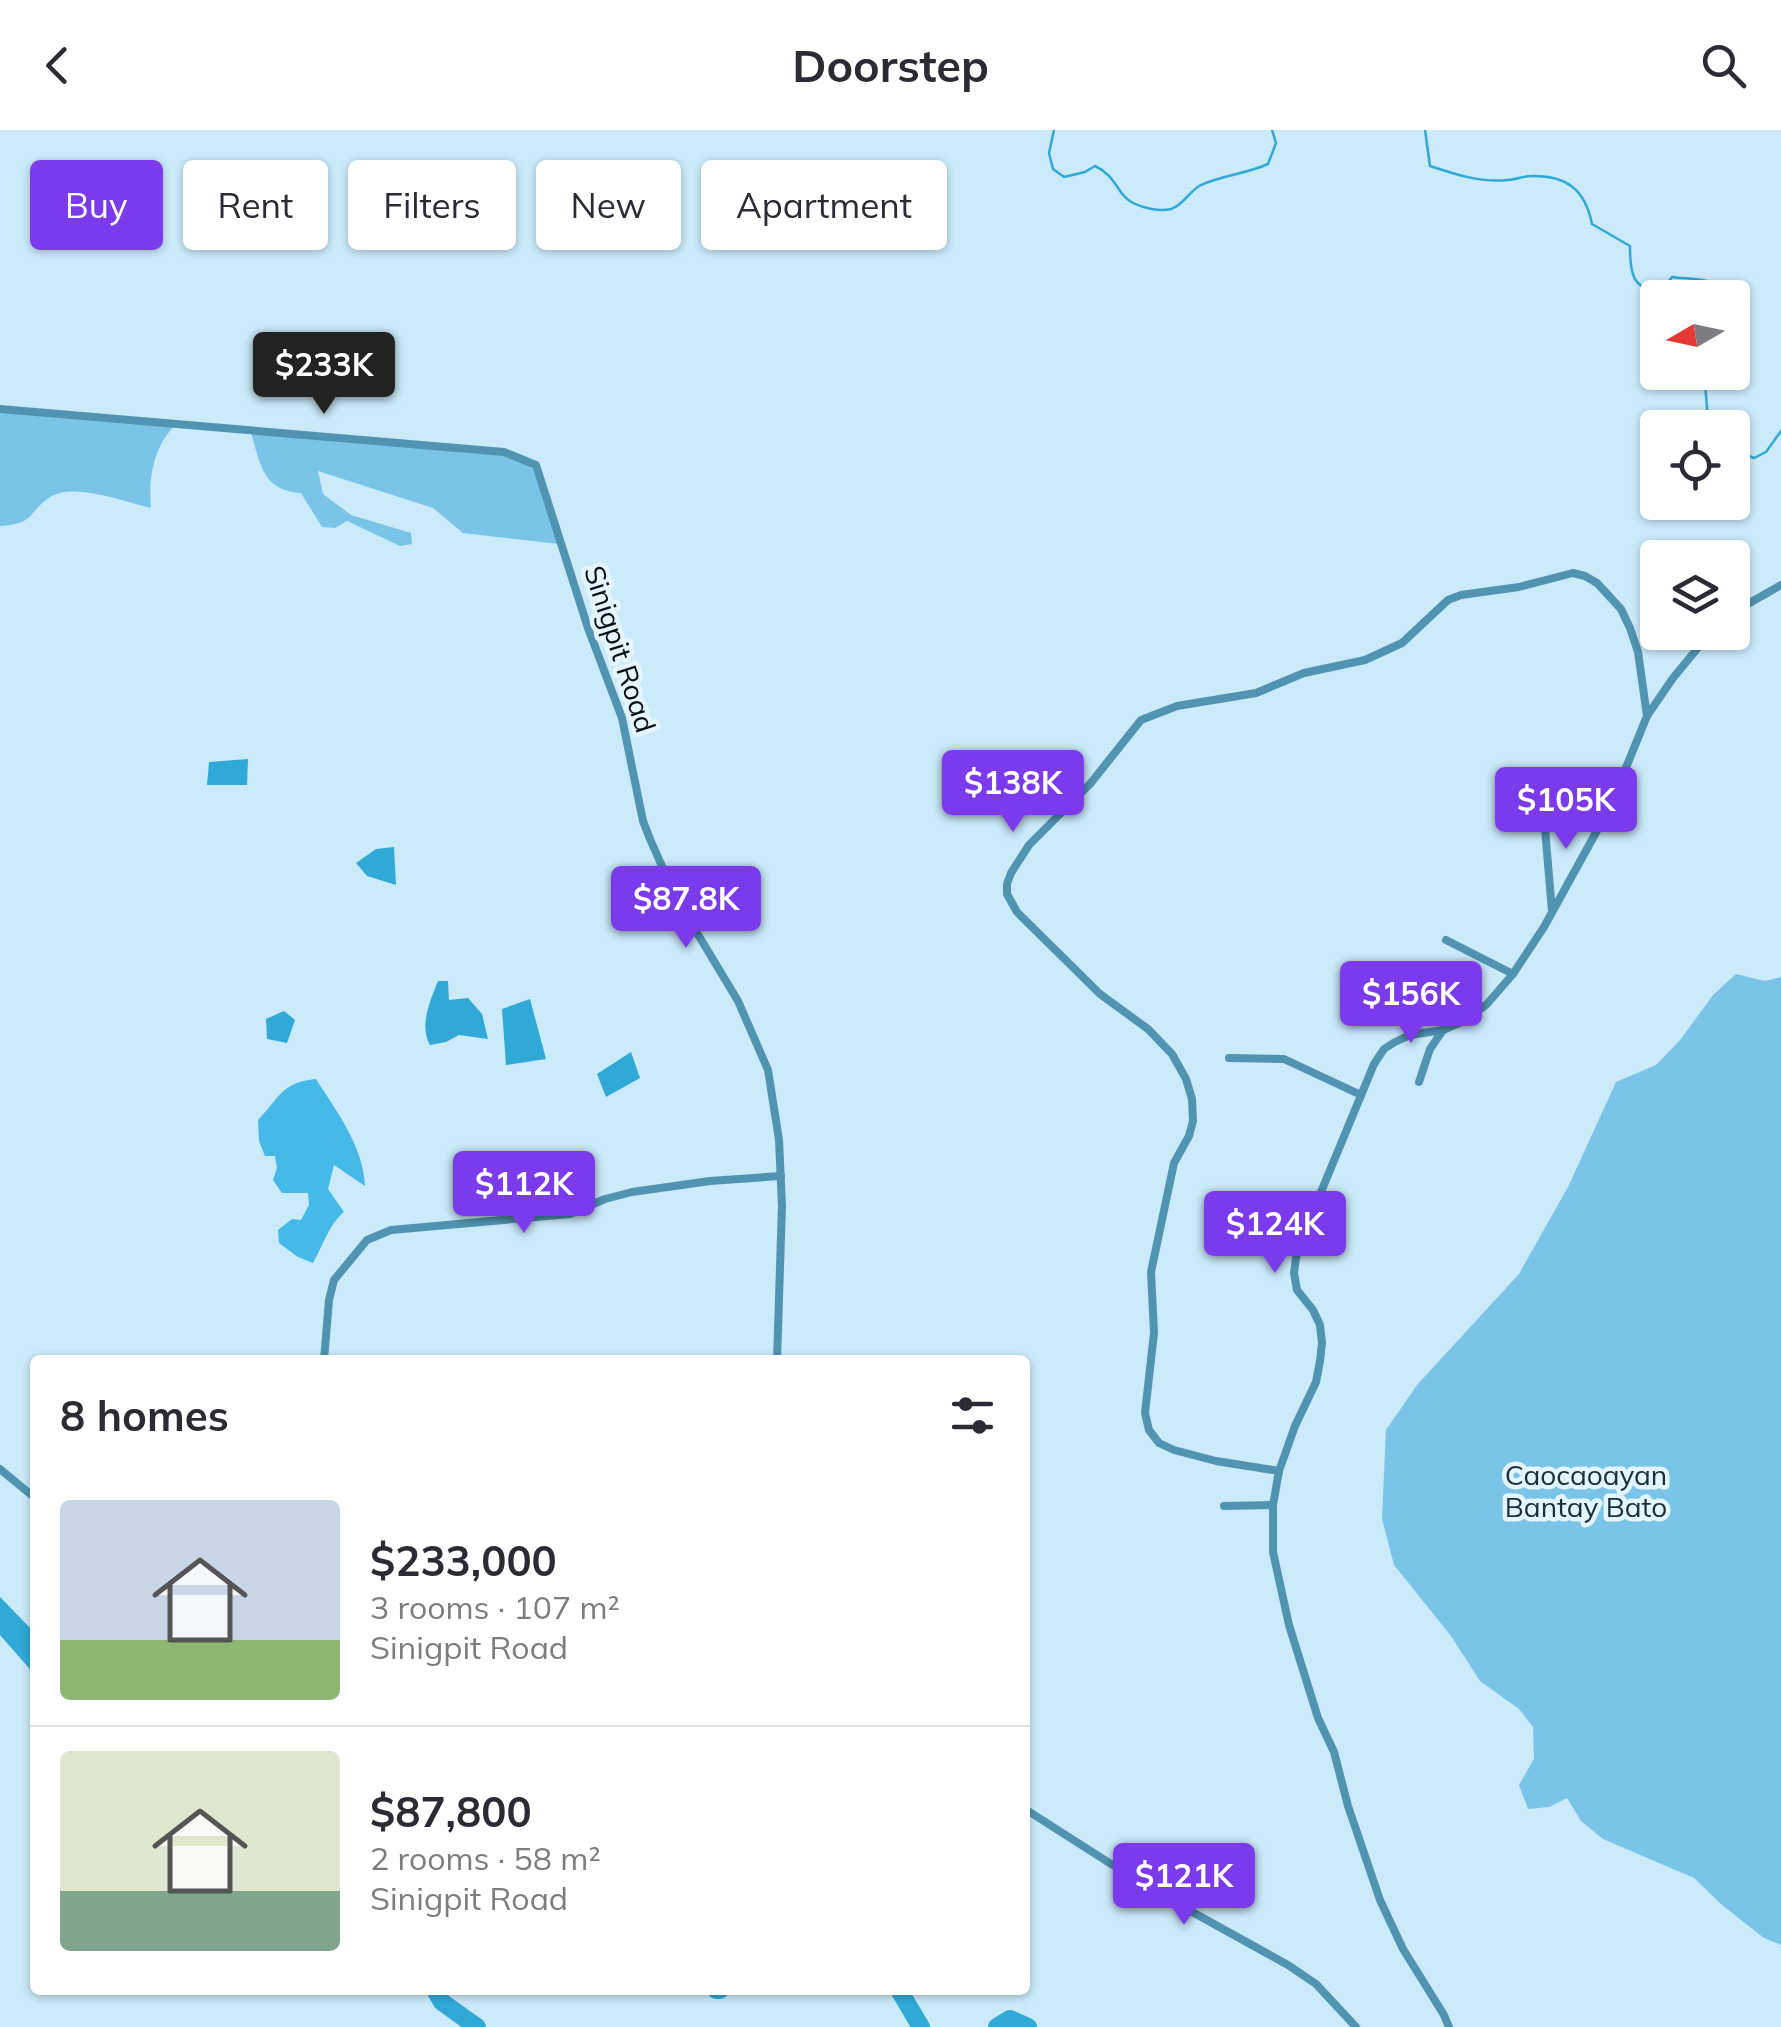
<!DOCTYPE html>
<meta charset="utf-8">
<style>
:root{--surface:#fff;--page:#f7f7f7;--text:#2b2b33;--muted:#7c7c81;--line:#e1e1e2;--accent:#7c3aed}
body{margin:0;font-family:Mulish,sans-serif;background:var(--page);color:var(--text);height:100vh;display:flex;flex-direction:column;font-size:38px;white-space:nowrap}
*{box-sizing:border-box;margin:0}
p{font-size:32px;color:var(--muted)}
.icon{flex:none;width:55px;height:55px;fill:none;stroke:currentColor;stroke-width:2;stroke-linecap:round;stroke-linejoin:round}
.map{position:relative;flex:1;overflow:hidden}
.panel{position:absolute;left:30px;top:1225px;width:1000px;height:640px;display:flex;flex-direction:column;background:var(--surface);border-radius:10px;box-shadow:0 2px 8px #0004}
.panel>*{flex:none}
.top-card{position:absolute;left:30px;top:30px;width:1000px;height:90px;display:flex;gap:20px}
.needle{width:65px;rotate:261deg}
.buttons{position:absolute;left:1640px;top:150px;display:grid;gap:20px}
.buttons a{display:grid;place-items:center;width:110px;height:110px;border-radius:10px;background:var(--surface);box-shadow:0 2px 8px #0004;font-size:50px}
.price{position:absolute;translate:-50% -85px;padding:0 22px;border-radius:10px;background:var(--accent);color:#fff;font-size:32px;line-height:65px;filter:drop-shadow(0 2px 5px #0008)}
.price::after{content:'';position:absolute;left:50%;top:60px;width:30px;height:22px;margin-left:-15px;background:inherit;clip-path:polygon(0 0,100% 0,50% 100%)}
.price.selected{background:#222;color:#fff}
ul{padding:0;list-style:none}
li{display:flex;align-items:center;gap:30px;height:250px;padding:0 30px}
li+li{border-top:2px solid var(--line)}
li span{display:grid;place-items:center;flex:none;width:280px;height:200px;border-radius:10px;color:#555}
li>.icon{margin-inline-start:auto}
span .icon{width:120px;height:120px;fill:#fffc;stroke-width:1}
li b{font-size:42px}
h2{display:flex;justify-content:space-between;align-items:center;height:120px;padding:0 30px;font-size:42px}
.tag{padding:0 35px;border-radius:10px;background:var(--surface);box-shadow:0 2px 8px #0004;font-size:35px;line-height:90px}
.tag.selected{background:var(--accent);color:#fff}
header{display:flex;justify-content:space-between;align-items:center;height:130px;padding:0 30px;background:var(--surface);font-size:45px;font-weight:700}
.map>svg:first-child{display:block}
.green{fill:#7ac5e7}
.forest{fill:#45b9e8}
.water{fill:#30a9d7}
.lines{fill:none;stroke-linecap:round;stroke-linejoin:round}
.stream{stroke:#30a9d7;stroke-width:2.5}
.river{stroke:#30a9d7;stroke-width:18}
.minor{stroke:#5194b2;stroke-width:8}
.labels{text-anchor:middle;stroke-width:9;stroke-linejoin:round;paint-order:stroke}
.street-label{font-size:28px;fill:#050f14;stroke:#e3f5ff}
.park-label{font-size:28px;fill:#1c2f39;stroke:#e3f5ff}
</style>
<header><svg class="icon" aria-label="back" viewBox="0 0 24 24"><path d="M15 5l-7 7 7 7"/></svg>Doorstep<svg class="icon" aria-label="search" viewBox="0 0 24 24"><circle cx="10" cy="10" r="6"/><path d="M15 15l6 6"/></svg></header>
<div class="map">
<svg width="1781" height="1897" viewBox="0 0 1781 1897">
<rect width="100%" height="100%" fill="#cbeafa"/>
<g class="green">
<path d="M0,281L176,294C154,316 148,347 151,378C125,372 76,353 52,366C27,381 37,394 0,396Z"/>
<path d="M251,303L504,324L534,338L559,414L463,403L433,378L318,341L323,364L351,385L411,403L412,414L400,416L347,391L335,398L322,397L301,363C262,360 261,335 251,303Z"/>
<polygon points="1736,844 1765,851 1781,847 1781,1815 1764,1808 1722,1775 1694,1748 1603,1709 1581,1691 1567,1668 1549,1677 1528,1679 1519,1655 1534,1629 1533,1597 1519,1579 1480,1551 1451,1506 1394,1435 1382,1389 1386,1300 1417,1255 1519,1144 1568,1057 1616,952 1656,935 1681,909 1713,865"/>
</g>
<path class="forest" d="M316,949C337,982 363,1016 365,1056L334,1035L328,1059L344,1082C329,1094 323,1116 313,1133L298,1127L279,1113L278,1100L292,1089L301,1090L309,1075L308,1063H282L273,1050L277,1038L275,1026H265L259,1011L258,990C280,967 282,952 316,949Z"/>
<g class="water">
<polygon points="248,629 247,655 207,655 209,632"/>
<polygon points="394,717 396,755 367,746 356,733 376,719"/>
<path d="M438,851H448L449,870L468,868L482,884L488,909L459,905L446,912L430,915C419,896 430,871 438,851Z"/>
<polygon points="530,869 546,929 506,935 502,879"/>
<polygon points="284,881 295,890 287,913 267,909 266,889"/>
<polygon points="631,922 640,948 606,967 597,944"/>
<polygon points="0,1467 35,1503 35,1545 0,1505"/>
</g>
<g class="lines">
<g class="stream">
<path d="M1054,0L1049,23L1053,39L1064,47L1085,42L1095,36C1118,47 1116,64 1133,73C1143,78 1160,82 1171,79C1184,75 1189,61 1201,55C1223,45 1246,44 1268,34L1276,13L1272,0"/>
<path d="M1425,0L1430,36C1454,44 1481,53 1507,50C1515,50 1523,46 1531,46C1566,45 1585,59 1592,94L1630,116C1630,141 1631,160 1661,162L1672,147C1693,150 1722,147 1732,168"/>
<polyline points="1732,182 1733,169"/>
<polyline points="1704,242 1708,289 1713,298"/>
<polyline points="1732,319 1754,328 1766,322 1781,301"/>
</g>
<g class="river">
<polyline points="435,1860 442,1872 477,1897"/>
<polyline points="716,1860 720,1860"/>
<polyline points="899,1860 921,1897"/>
<polyline points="997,1897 1010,1889 1028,1897"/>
</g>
<g class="minor">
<polyline points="0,279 504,322 536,335 588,498 622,588 643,691 650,709 676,768 738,871 768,940 779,1010 782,1076 777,1230"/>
<polyline points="1732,483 1781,455"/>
<polyline points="1547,664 1545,699 1552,781"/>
<polyline points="1446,810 1513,844"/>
<polyline points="1229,928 1284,929 1361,965"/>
<polyline points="1419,952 1430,919 1443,900"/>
<polyline points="324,1230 329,1170 334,1150 367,1110 391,1100 570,1084 605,1069 632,1062 710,1051 781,1046"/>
<polyline points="0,1339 35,1368"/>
<polyline points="1279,1341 1216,1331 1174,1320 1159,1313 1149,1300 1145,1283 1154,1203 1151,1142 1174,1033 1189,1006 1193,991 1192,969 1186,949 1172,924 1148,899 1100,864 1017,782 1007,764 1007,754 1011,743 1029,715 1090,654 1141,590 1177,576 1256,563 1304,543 1365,530 1402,513 1448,470 1461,465 1519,457 1573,443 1585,446 1597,453 1621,479 1630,498 1638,522 1647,586"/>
<polyline points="1224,1376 1273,1375"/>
<polyline points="35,1386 35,1408"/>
<polyline points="1025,1679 1147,1757 1288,1835 1316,1854 1356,1897"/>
<polyline points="1449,1897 1444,1885 1403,1819 1380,1770 1348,1676 1334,1622 1318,1588 1289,1495 1273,1422 1273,1375 1279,1341 1295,1296 1316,1252 1320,1231 1322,1213 1320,1195 1313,1180 1297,1160 1294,1143 1296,1128 1304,1103 1374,934 1384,919 1395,912 1410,905 1443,900 1466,890 1487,874 1513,844 1544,797 1610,677 1647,586 1673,548 1711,502"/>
</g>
</g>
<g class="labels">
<g class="street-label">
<text transform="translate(620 519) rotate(72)" y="10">Sinigpit Road</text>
</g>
<g class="park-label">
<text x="1586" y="1355">Caocaoayan<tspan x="1586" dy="32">Bantay Bato</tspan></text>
</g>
</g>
</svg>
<div class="buttons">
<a><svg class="needle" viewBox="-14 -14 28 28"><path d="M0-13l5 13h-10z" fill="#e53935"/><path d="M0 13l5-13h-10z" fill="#7c7c81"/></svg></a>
<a><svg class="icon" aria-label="locate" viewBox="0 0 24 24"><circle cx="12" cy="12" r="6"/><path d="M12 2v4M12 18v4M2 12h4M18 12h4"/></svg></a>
<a><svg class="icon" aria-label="layers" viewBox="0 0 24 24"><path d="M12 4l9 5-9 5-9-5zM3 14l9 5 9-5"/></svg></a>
</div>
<b class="price selected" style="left:324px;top:287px">$233K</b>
<b class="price" style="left:1013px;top:705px">$138K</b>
<b class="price" style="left:1566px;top:722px">$105K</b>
<b class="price" style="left:686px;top:821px">$87.8K</b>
<b class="price" style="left:1411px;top:916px">$156K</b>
<b class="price" style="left:524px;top:1106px">$112K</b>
<b class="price" style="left:1275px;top:1146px">$124K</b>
<b class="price" style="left:1184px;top:1798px">$121K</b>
<div class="top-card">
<a class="tag selected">Buy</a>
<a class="tag">Rent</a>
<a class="tag">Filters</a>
<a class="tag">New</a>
<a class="tag">Apartment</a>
</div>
<section class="panel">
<h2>8 homes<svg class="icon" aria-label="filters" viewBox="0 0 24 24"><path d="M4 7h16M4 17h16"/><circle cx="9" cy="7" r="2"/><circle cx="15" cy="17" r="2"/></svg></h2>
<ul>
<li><span style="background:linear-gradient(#c9d6e8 70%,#8fb573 0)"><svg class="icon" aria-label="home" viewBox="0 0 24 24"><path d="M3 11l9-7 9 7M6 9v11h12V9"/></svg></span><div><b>$233,000</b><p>3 rooms · 107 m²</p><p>Sinigpit Road</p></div></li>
<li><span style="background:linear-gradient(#dfe7d0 70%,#7fa58c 0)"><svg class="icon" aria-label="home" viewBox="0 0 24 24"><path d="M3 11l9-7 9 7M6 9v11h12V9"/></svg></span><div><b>$87,800</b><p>2 rooms · 58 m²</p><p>Sinigpit Road</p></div></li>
</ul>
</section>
</div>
